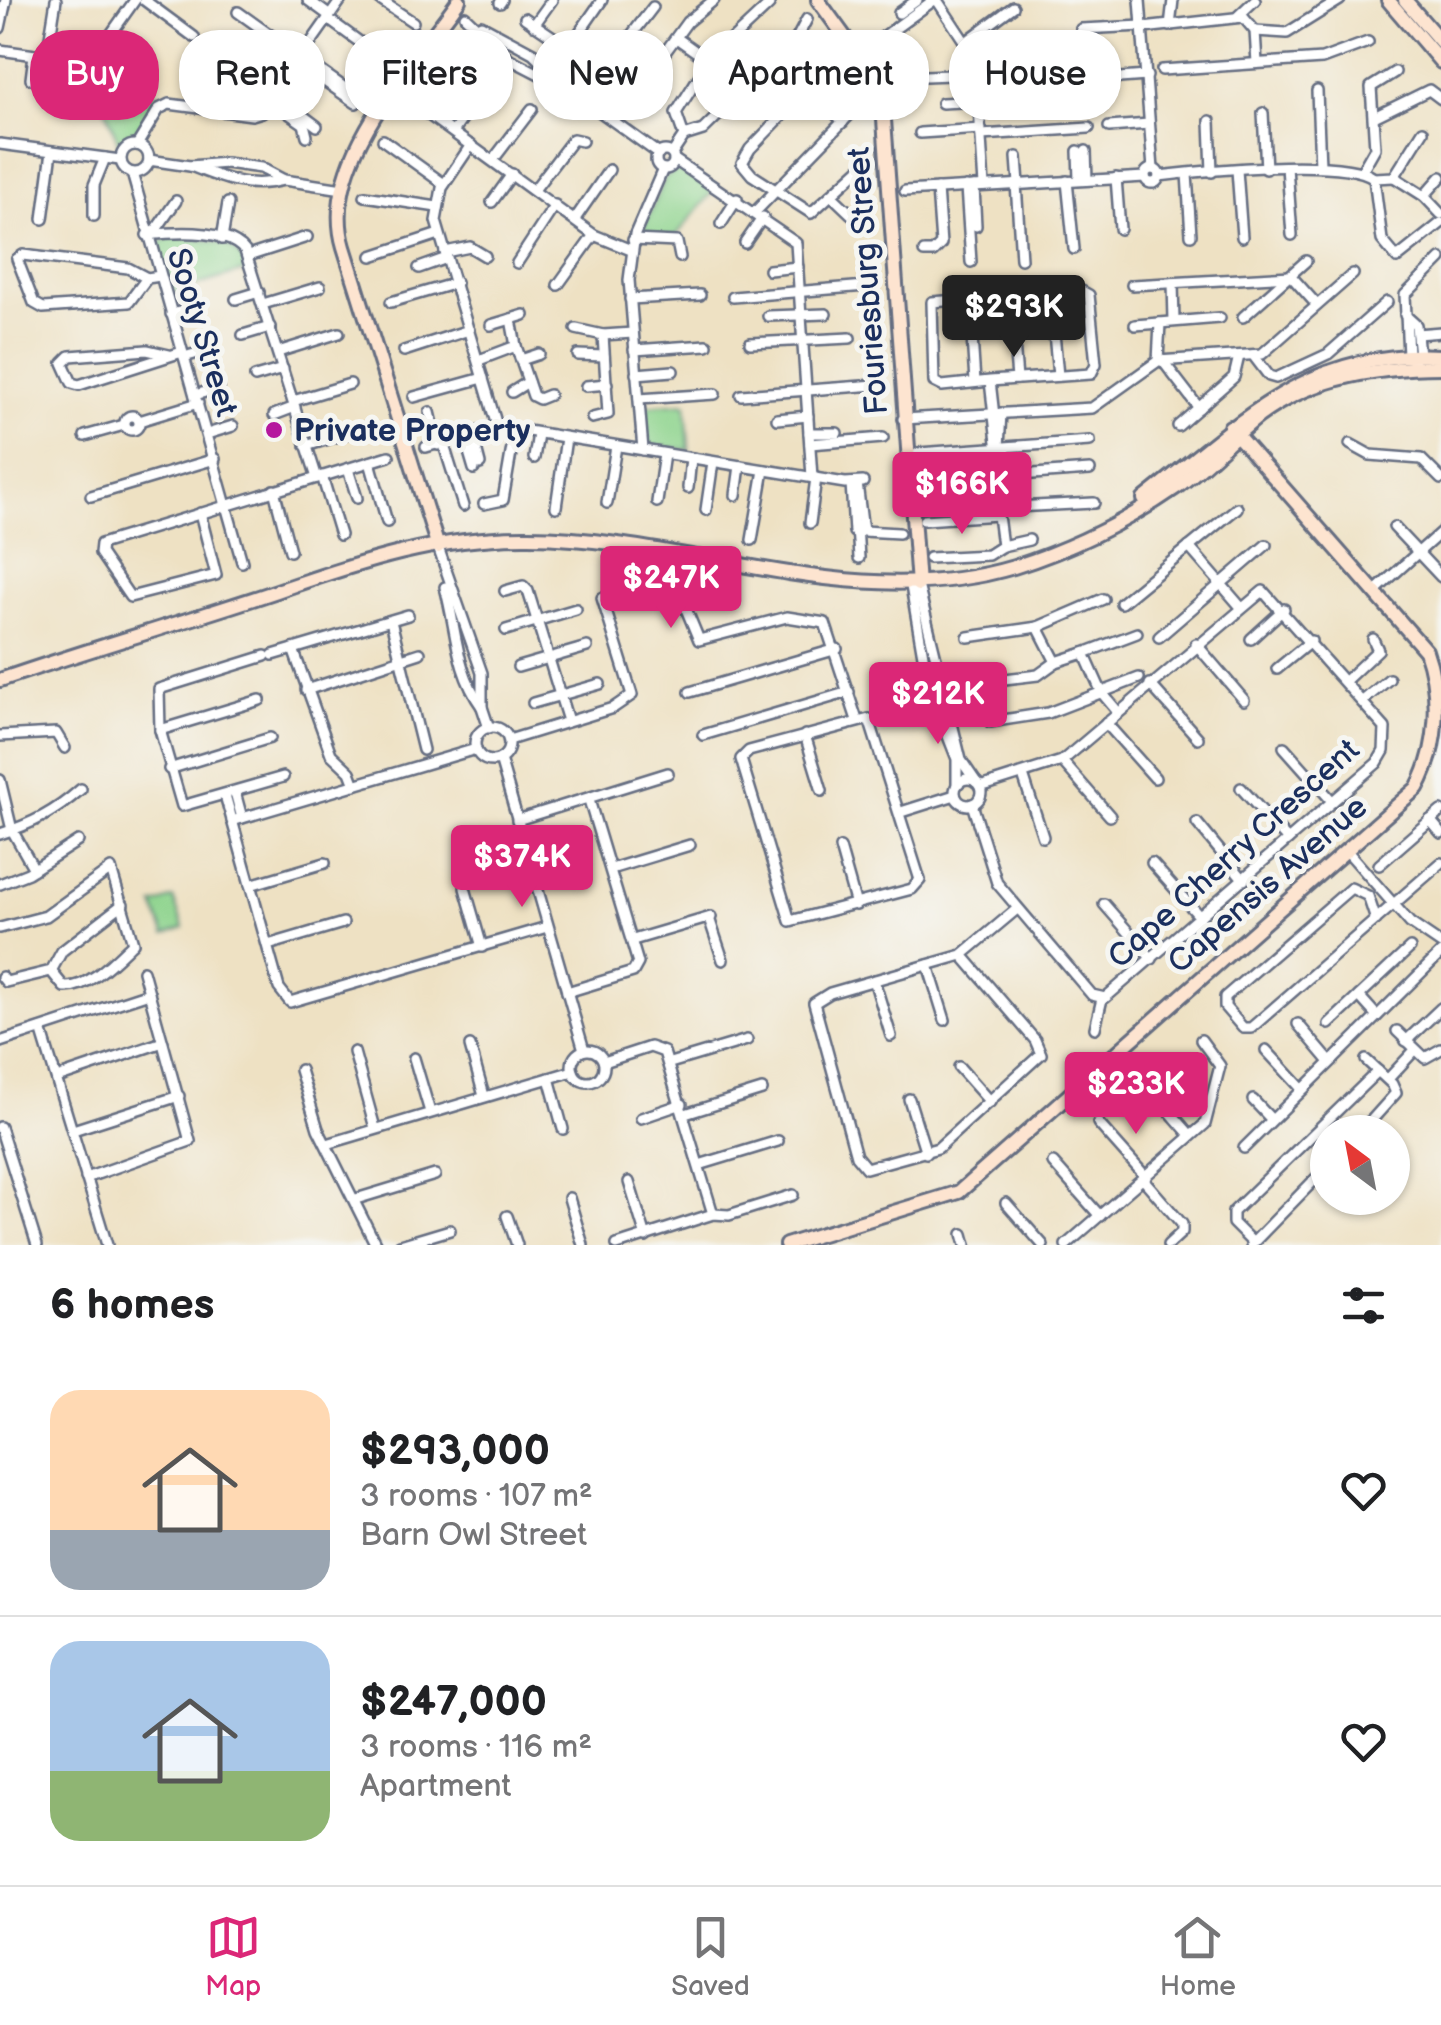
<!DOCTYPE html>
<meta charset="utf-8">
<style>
:root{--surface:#fff;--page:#f6f6f6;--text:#202124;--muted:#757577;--line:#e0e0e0;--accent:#db2777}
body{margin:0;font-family:"Balsamiq Sans",sans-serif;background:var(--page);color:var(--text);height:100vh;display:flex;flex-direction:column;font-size:38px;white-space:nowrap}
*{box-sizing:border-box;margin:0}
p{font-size:32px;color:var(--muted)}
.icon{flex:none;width:55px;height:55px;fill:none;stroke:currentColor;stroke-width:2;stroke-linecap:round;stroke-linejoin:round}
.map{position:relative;height:1245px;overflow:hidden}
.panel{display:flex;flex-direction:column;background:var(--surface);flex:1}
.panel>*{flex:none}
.guide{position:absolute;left:30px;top:30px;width:1382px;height:90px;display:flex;gap:20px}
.needle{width:65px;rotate:328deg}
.buttons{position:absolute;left:1310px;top:1115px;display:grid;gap:20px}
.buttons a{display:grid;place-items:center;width:100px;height:100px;border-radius:50%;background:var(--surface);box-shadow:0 2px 8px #0004;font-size:50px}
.price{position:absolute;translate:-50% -85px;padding:0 22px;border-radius:10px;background:var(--accent);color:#fff;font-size:32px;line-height:65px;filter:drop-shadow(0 2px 5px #0008)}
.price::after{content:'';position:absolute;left:50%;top:60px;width:30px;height:22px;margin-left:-15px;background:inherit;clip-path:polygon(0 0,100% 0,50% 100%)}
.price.selected{background:#222;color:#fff}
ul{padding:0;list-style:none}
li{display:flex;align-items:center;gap:30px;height:250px;padding:0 50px}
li+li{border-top:2px solid var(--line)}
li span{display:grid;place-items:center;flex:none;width:280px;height:200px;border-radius:30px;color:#555}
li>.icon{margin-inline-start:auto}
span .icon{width:120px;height:120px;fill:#fffc;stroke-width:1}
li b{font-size:42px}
h2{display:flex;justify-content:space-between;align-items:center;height:120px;padding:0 50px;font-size:42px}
.tag{padding:0 35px;border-radius:40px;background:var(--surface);box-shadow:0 2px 8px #0004;font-size:35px;line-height:90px}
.tag.selected{background:var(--accent);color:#fff}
.tab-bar{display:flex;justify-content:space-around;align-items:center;height:140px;border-top:2px solid var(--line);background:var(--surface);font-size:28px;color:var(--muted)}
.tab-bar a{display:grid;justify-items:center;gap:5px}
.tab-bar .selected{color:var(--accent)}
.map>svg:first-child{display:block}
.green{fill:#8fd48e;stroke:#558276;stroke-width:2.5}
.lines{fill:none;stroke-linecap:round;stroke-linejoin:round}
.street-casing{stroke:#656d81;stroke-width:14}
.secondary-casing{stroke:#656d81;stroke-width:18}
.street{stroke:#fff;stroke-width:9}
.secondary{stroke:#fde4d0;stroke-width:12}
.poi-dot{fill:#b5179e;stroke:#f6f6f2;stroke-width:4}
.labels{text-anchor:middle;stroke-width:10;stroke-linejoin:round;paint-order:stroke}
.street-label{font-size:32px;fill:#1b2f5e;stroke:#f6f6f2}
.poi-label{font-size:32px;font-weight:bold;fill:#1b2f5e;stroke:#f6f6f2;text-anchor:start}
</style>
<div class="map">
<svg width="1441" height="1245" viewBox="0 0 1441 1245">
<rect width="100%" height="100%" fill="#f6f6f2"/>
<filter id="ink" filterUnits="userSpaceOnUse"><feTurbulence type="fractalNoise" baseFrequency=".01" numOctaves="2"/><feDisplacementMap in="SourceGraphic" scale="20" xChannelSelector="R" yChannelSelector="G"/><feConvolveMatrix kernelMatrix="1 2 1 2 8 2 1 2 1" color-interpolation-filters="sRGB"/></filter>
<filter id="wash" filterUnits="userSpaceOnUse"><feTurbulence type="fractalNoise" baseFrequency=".0048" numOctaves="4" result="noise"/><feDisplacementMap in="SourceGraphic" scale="40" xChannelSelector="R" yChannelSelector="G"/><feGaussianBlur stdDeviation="2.25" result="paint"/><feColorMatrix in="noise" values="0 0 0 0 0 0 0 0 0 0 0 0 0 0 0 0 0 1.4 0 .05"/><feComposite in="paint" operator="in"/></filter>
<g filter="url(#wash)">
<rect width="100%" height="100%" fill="#eee1c3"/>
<g class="green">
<polygon points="96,57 160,96 160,104 134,137 120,147 88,61"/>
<polygon points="680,168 713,191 675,237 641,234 665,178"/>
<path d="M172,236C205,241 236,236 248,270L168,294L155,245Z"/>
<polygon points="686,403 689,450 648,445 644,406"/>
<polygon points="173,898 184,928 165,935 154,905"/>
</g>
</g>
<g filter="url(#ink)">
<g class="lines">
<g class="street-casing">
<g id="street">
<polyline points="144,0 194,37"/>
<polyline points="308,0 330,16"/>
<polyline points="380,0 413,22"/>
<polyline points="937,0 976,59 984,186"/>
<polyline points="1140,0 1153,169"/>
<polyline points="500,3 502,0"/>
<polyline points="238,12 349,91"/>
<polyline points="899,13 917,0"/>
<polyline points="465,16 510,59 570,90 659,154"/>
<polyline points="1238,16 1255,0"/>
<polyline points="525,18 604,71 653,7"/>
<polyline points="328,19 372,51"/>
<polyline points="481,25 533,53 565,85"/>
<polyline points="534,25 552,0"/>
<polyline points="1170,26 1173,0"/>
<polyline points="0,28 6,0"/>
<polyline points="1143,28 1243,17 1255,31 1257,63"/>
<polyline points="1081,29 1143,26"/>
<polyline points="1255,31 1287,33 1340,0"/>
<polyline points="678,39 709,61"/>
<polyline points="967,41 1013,7"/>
<polyline points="875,43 934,0"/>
<polyline points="568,49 602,0"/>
<polyline points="0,50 78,61 99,51 135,0"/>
<polyline points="221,54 276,92"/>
<polyline points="47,56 56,0"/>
<polyline points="976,59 1051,55"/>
<polyline points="69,60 74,98"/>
<polyline points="835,61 750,149 742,163 752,175 811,213 867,162"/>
<polyline points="297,62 356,103"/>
<polyline points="1162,70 1322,59 1368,42"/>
<polyline points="925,76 977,74"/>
<polyline points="31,79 34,55"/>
<polyline points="1079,81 1147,76"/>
<polyline points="979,86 1047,82"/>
<polyline points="812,88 843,122"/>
<polyline points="1317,91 1320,166"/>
<polyline points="574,93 592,66"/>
<polyline points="634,95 687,22 714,0"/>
<polyline points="271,101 304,124 307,136"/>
<polyline points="942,103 979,101"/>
<polyline points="415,105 594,235 631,250"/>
<polyline points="1263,113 1266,169"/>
<polyline points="301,114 317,126"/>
<polyline points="431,116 466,67"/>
<polyline points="1374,117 1429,90 1441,99"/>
<polyline points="1210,121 1212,172"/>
<polyline points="1109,127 1149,124"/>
<polyline points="453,132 492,77"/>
<polyline points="920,133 981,129"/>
<polyline points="981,135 1089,128"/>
<polyline points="684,136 703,130 797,38 807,19"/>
<polyline points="383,140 444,184"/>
<polyline points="0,144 120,160"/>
<circle cx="135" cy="159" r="14"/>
<polyline points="137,145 159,109 169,104 252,115 262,112 341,0"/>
<polyline points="471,145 442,188 436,221 497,426"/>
<polyline points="1078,151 1079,180"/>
<polyline points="1086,151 1087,180"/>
<circle cx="665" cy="160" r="9"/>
<polyline points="672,154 684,136 676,113 709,61 769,5"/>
<polyline points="1017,157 1019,184"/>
<polyline points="149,160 190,166 226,163 261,168 284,180 343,189"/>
<polyline points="493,160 532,109"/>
<polyline points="675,160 796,243 812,477"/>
<path d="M191,166C223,179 250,189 284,180"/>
<polyline points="1287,167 1292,235"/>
<polyline points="1363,169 1375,148 1371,87 1395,72"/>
<circle cx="1152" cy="176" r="7"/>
<polyline points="1237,170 1242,237"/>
<polyline points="132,173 242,562"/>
<polyline points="1187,174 1191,235"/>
<path d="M1159,176C1200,171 1345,156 1374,178L1394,177L1423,131"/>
<polyline points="1394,177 1424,196"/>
<polyline points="1441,177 1424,196 1441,214"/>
<polyline points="1116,178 1120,229"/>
<polyline points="1374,178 1382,240 1397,258 1441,223"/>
<polyline points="1067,181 1074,249"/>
<polyline points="1016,184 1021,259"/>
<polyline points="966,187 971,262"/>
<polyline points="974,187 976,226"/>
<polyline points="534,190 573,139 582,141"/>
<polyline points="905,191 1145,177"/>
<polyline points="831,195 851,214"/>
<polyline points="365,196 437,207"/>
<polyline points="492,202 512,174"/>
<polyline points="755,212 859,105"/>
<polyline points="94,216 94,185 105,158"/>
<polyline points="43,219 52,151"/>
<polyline points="575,219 609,170"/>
<polyline points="721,224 737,199"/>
<polyline points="153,234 176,201"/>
<path d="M147,235C174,232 227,228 245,251L317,478"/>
<polyline points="222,239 228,203"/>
<polyline points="633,240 677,242 680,257"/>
<polyline points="745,243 763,217"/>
<polyline points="445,252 470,247 485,256"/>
<polyline points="924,252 933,252 941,244 937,189"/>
<polyline points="248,256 307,237"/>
<polyline points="372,256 439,234"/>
<polyline points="517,263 555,205"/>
<polyline points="419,268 447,258"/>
<polyline points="769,270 798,267"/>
<polyline points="147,278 129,302 43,308 34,303 17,259 23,255 128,268 147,278 160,276"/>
<polyline points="1173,283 1174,321"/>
<polyline points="558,285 594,235"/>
<polyline points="1132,285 1291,276 1317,305"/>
<polyline points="1010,294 1017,379"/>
<polyline points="733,297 866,286"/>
<polyline points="236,299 259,292"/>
<polyline points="630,299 700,295"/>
<polyline points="391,302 456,283"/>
<polyline points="263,304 320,287"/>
<polyline points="171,314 191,309"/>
<polyline points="1405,315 1416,325 1419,355 1414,359"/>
<polyline points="768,316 826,314"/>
<polyline points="1243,317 1306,261"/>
<polyline points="491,325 511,319"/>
<polyline points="1135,325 1220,318"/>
<polyline points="576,329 603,335 633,333"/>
<polyline points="1054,333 1058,376"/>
<polyline points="1417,334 1441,332"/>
<polyline points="243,335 270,327"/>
<polyline points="972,337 975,382"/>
<polyline points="750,343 850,338"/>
<polyline points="516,346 511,319 524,315"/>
<polyline points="634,350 707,345"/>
<polyline points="404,351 469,330"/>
<polyline points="278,352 339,333"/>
<polyline points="169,355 147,350 70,356 63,363 72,383 79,385 182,352"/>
<polyline points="578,355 604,356"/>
<polyline points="1253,355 1269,376 1276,378 1328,354 1387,302"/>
<polyline points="184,357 205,351"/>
<polyline points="1412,359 1408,355 1405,295 1441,259"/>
<polyline points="479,360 516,346 533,396 539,399 549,395"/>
<polyline points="521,360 539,354"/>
<polyline points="1162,360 1199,408"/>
<polyline points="1158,361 1160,323"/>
<polyline points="636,374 673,371"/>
<polyline points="255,377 283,369"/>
<polyline points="990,381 942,386 934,382 932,302 1080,290 1089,295 1096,364 1091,374 990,381 1001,477"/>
<polyline points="586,386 607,384"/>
<polyline points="512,392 528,382"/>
<polyline points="195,395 219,388"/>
<polyline points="741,395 876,385"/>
<polyline points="414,397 483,378"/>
<polyline points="639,399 715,394"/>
<polyline points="293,401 350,384"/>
<polyline points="430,412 438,445"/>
<polyline points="274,415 295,407"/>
<circle cx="132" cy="423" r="7"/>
<polyline points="592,418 608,414 603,335"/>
<polyline points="777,419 808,416"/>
<polyline points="903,419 1092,408 1158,361 1262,354 1353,274"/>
<polyline points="139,421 198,403"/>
<polyline points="1178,426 1234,377 1239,356"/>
<polyline points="472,433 480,464"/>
<polyline points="809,433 837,433"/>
<polyline points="207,434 233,426"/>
<polyline points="464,435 474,469"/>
<polyline points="85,436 124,425"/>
<polyline points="443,442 463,506"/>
<polyline points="810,444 883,438"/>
<polyline points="1350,444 1370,455 1421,459 1441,479"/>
<polyline points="306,446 370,426"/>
<polyline points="426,447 497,426 845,483 863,482"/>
<polyline points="999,447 1001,413"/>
<polyline points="643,450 629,280 635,234 663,169"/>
<polyline points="918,453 1090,441"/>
<polyline points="534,458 538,434"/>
<polyline points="370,462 387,522"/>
<polyline points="348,469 357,498"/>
<polyline points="322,476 340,535"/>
<polyline points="920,482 1090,470"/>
<polyline points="851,483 854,532"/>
<polyline points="857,483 863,531 899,533"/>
<polyline points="688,488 691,458"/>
<polyline points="274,490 290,551"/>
<polyline points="736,495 740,466"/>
<polyline points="91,496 215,459"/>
<polyline points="657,502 664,454"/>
<polyline points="607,503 616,446"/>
<polyline points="484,504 503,500 515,430"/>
<polyline points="556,507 566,438"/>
<polyline points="997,508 1094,503"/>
<polyline points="706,510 713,462"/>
<polyline points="200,513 216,575 130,597 100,553 101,544 389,456"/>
<polyline points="924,520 998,515"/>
<polyline points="810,523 816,478"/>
<polyline points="857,526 859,558"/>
<polyline points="1394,527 1441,577"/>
<polyline points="752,540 764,470"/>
<polyline points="1002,546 1029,540"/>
<polyline points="1189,547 1240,606"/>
<polyline points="439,550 482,673 482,707 489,728"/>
<polyline points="929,558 988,555 1002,546 993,477"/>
<polyline points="918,585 961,760 976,782"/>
<polyline points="911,586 928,685 957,759 957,785"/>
<path d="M445,587C457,630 455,669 482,707"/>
<polyline points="505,591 523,586 528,591 568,721"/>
<polyline points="1375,591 1441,532"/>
<polyline points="682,599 699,640 787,617 825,623 857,720"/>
<polyline points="1121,603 1237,508"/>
<polyline points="391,621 423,750"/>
<polyline points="506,630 576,609"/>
<polyline points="968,637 1038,627"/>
<polyline points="1159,637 1266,545"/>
<polyline points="1251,639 1284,609"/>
<polyline points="1196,644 1244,700"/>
<polyline points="293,649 331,754 350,772 355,785"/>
<polyline points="273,655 408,615"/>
<polyline points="265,656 159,689 160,730 182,806 283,777"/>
<polyline points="1056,662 1038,627 1103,599"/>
<polyline points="518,667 587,647"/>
<polyline points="1277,669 1311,641"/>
<polyline points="1346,680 1378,650 1373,639"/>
<polyline points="980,682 1038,675 1056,662 1084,653"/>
<polyline points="1150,684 1198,738"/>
<polyline points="306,690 420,653"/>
<polyline points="690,692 837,649"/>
<polyline points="1364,700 1389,679"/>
<polyline points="533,703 600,684"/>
<polyline points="1118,712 1102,693 1084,653 1137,633"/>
<polygon points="869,719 920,880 912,889 790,921 741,759 749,751"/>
<polyline points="990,722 1048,713 1139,678"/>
<polyline points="1106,723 1155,778"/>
<circle cx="492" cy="744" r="17"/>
<polyline points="160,730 260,700"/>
<polyline points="703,735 849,692"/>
<polyline points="805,735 822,791"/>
<polyline points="0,736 56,733 65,748"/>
<polyline points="509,740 613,708 632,695 602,598"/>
<polyline points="1284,747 1332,801"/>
<polyline points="500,759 584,1050"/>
<polyline points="1062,761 1110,816"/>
<polyline points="169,769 270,738"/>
<polyline points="1023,775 1043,837"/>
<circle cx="968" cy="792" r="13"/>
<polyline points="0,780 12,830 34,869"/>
<polyline points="1241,788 1288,840"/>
<polyline points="235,792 242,818"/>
<polyline points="225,795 279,988 290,1002 547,927"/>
<polyline points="972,804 997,883 1092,995 1105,998 1377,763 1384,751 1385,728 1263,591 1062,761 980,787"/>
<polyline points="901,812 955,795"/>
<polyline points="517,820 668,773"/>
<polyline points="1430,820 1441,833"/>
<polyline points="232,821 476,749"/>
<polyline points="1197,823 1244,880"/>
<path d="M0,834C32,824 55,812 81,789"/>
<polyline points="840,848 856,905"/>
<polyline points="1347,851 1410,923 1441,944"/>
<polyline points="1152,863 1200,917"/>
<polyline points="1379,865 1441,811"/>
<polyline points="611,869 690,845"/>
<polyline points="0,884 28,873 78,841"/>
<polyline points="250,885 325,863"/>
<polyline points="465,888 482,947"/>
<polyline points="1104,904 1152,959"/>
<polyline points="709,918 723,960"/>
<polyline points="1376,920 1368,896 1351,888 1225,997 1225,1007 1243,1028 1251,1028 1441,863"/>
<path d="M0,928L46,916L111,869L133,943C116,959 89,989 64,987L51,971"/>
<polyline points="633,940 711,917"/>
<polyline points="268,945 343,923"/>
<polyline points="962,955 1035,1040 1041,1054 938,1148 866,1168 856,1156 814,1003 830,993 962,955 1017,909"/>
<polyline points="928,965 945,1020"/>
<polyline points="2,977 6,982 51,971 62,951 123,904"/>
<polyline points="874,980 891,1036"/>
<polyline points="567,992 633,972 638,963 589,800"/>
<polyline points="1359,996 1377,1016"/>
<polyline points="1298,1024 1330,1062"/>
<polyline points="1329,1024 1410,948"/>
<polyline points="1095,1028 1102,999"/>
<polyline points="41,1029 107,1245"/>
<polyline points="1397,1031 1425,1058 1441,1049"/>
<polyline points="1406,1041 1441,1008"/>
<polyline points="0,1042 149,993"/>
<polyline points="470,1046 484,1096"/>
<circle cx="588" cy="1066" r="16"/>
<polyline points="1266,1050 1302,1089"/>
<polyline points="354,1052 375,1128"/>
<polyline points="414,1058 430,1112"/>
<polyline points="604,1062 650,1047 664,1052 713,1214"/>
<polyline points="670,1063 747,1040"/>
<polyline points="959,1067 990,1102"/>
<polyline points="300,1070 318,1129 376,1245"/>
<polyline points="57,1078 163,1042"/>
<polyline points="549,1078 563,1129"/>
<polyline points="1388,1079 1415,1050"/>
<polyline points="1144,1082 1191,1136"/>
<polyline points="909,1099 926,1153"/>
<polyline points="1253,1100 1271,1119"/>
<polyline points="685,1114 762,1090"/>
<polyline points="641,1118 682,1104"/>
<polyline points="1098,1123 1146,1177"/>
<polyline points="0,1127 37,1245"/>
<polyline points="73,1130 179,1096"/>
<polyline points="1361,1132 1396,1093 1392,1084 1366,1060"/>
<polyline points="327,1144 573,1071"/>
<polyline points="1244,1148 1441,953"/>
<polyline points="1053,1163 1100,1216"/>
<polyline points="699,1165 778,1141"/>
<polyline points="86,1178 190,1141 143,971"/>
<polyline points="1143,1179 1182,1224 1182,1232 1168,1245"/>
<polyline points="629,1182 646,1237"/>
<polyline points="569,1198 583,1245"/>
<polyline points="356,1199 435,1175"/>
<polyline points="1006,1203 1043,1245"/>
<polyline points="507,1216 517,1245"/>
<polyline points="963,1234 966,1245"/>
<polyline points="1253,1243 1233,1223 1233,1212 1378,1071"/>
<polyline points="400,1245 450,1230"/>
<polyline points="617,1245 713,1214 729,1215 793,1195"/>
<polyline points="1066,1245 1205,1124 1220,1066 1201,1040"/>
<polyline points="1251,1245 1328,1166"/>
</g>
</g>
<g class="secondary-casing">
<g id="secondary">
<polyline points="818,0 876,80 883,106 918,585"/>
<polyline points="1388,0 1441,62"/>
<polyline points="1405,0 1441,42"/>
<path d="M1144,499C1241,423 1307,349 1441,356"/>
<path d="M438,547L344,247C318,161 413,66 459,0"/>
<path d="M0,680C92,648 185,622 277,591C360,562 440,536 529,537C691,538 854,615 1014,567C1071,549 1129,520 1178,486C1207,465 1231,438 1259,416C1310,378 1379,367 1441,367"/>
<path d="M786,1245L959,1192L1417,788C1439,748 1441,693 1426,651L1230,427"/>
</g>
</g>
<use href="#street" class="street"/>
<use href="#secondary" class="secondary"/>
</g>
</g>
<circle class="poi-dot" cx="274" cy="430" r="10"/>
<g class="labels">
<g class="street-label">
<text transform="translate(867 281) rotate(-94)" y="11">Fouriesburg Street</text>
<text transform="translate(203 332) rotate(73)" y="11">Sooty Street</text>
<text transform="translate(1233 853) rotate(-42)" y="11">Cape Cherry Crescent</text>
<text transform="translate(1267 884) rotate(-41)" y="11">Capensis Avenue</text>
</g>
<g class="poi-label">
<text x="294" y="441">Private Property</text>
</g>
</g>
</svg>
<div class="buttons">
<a><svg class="needle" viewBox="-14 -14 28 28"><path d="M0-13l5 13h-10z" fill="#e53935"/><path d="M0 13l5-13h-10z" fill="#757577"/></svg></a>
</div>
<b class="price selected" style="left:1014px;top:360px">$293K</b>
<b class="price" style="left:962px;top:537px">$166K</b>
<b class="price" style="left:671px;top:631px">$247K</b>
<b class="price" style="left:938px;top:747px">$212K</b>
<b class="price" style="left:522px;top:910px">$374K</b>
<b class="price" style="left:1136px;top:1137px">$233K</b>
<div class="guide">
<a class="tag selected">Buy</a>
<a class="tag">Rent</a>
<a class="tag">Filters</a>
<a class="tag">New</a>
<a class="tag">Apartment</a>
<a class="tag">House</a>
</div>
</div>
<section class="panel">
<h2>6 homes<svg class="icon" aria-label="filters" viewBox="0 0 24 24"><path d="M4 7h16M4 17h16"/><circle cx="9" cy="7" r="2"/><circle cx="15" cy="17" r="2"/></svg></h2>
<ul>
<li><span style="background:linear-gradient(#ffd9b3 70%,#9aa5b1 0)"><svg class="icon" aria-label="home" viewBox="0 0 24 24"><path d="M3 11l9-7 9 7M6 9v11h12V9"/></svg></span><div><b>$293,000</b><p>3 rooms · 107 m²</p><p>Barn Owl Street</p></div><svg class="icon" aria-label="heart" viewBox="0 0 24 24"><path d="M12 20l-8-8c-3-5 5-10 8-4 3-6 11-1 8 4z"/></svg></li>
<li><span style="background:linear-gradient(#a9c7e8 65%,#8fb573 0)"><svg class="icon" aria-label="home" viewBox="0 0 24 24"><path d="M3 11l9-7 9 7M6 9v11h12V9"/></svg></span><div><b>$247,000</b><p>3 rooms · 116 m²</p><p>Apartment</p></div><svg class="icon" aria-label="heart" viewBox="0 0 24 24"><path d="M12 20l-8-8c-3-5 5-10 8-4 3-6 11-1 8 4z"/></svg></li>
</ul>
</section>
<nav class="tab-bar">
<a class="selected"><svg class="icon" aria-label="map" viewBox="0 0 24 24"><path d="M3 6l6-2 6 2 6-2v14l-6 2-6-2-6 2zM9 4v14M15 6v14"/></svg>Map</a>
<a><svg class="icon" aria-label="saved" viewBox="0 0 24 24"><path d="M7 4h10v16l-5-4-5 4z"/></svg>Saved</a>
<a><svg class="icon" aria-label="home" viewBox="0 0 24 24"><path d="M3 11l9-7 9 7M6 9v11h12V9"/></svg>Home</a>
</nav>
